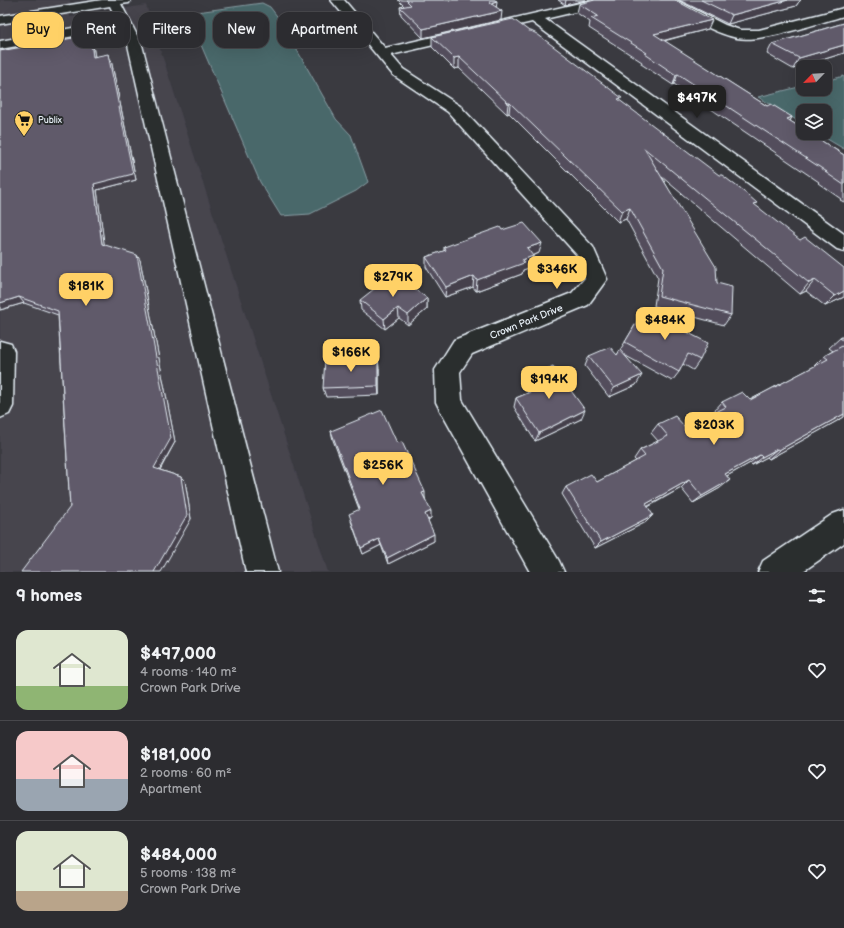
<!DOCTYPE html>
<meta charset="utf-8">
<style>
:root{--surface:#2c2c30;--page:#343438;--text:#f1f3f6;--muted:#a6a7ab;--line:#48484c;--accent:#ffd166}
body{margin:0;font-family:"Balsamiq Sans",sans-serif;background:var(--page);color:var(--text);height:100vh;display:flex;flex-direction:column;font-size:15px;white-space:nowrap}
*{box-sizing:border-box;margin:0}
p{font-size:13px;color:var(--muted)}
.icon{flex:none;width:22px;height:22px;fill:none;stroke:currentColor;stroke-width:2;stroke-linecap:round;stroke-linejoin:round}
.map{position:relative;height:572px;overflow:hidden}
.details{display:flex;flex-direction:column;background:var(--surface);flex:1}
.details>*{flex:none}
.hud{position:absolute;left:12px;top:12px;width:400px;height:36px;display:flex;gap:8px}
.needle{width:26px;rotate:245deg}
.buttons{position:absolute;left:796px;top:60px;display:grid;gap:8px}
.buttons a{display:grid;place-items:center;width:36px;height:36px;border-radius:8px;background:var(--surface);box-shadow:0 4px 16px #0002,0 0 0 1px var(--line);font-size:20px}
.price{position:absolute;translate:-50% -34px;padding:0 9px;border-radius:8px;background:var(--accent);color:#111;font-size:13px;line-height:26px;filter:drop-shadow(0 1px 2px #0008)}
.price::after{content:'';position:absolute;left:50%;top:24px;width:12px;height:9px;margin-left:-6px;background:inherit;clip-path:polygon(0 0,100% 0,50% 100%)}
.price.current{background:#222;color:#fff}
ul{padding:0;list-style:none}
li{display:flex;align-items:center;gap:12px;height:100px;padding:0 16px}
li+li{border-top:1px solid var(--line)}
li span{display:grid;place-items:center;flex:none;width:112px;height:80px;border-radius:12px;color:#555}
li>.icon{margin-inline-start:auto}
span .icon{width:48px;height:48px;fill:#fffc;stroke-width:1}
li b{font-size:17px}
h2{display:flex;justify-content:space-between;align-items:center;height:48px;padding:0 16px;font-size:17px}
.pill{padding:0 14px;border-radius:12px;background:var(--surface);box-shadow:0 4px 16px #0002,0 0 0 1px var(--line);font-size:14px;line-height:36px}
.pill.current{background:var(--accent);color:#111}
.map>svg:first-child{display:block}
.built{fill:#46444d}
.water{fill:#48676b;stroke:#889ea3}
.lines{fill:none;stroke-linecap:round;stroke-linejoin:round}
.minor-casing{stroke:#e8f1f8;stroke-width:3}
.minor{fill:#2a2d2e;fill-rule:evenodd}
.wall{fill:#534d5c;stroke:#e8f1f8}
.shaded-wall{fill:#443f4b;stroke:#e8f1f8}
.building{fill:#615a6b;stroke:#e8f1f8}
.labels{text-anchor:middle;stroke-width:4;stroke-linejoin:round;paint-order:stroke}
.far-poi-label{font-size:9px;fill:#e8f1f8;stroke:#2a2d2e;text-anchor:start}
.street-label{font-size:10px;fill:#e8f1f8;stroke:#2a2d2e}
</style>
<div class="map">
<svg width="844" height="572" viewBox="0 0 844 572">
<rect width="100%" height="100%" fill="#3a3a40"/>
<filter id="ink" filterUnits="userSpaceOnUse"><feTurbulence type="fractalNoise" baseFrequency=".025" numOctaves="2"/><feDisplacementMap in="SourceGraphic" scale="8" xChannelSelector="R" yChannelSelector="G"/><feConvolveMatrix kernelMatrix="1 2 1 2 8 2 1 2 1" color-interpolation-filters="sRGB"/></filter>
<g filter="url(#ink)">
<polygon class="built" points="0,0 70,0 70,17 146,5 328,572 0,572"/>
<g class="water">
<polygon points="262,3 270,7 280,20 336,119 351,135 368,182 356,191 310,214 281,216 260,182 189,17 197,12"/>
<polygon points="844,76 844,149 817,133 825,133 825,111 803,111 803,124 758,97 803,86 803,89 825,89 825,81"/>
</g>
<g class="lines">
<g class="minor-casing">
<g id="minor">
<polygon points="102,0 131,0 129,3 121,4 142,45 278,572 246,572 128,45 120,28 0,49 0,41 117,20 110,6 0,24 0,16"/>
<polygon points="331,0 344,0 385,48 593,0 615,0 613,3 545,19 844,234 844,251 837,249 532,22 391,55 403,69 460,106 593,247 607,279 588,305 472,354 460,372 462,400 559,561 564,572 530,572 440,410 436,402 435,370 454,340 572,293 585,278 577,255 448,112 393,75"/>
<path d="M661,0H676L725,25L740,30H759L844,8V16C818,23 761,43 737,38C710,32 686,15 663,3Z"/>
<polygon points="0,341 11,344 14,351 13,406 9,414 0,418"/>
<polygon points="844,510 844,543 802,572 758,572 763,561 833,514"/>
</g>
</g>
<use href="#minor" class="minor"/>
</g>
<g class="wall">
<polygon points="398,0 495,0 496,7 501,20 423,38 401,15 400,7 404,6"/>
<polygon points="558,0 586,0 565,5"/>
<polygon points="679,0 801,0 798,3 796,6 728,24"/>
<polygon points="579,4 708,29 664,41 767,106 792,117 790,121 844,155 844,202 840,200 841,199 818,183 819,182 674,84 673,85 641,64 642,62 589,28 590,22 577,13"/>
<polygon points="844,23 844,53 793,69 767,54 772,44"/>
<polygon points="90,35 92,40 95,57 111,60 136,180 97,190 104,245 140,260 175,442 160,470 181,477 185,481 191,519 70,507 58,315 24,303 0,310 0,51"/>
<polygon points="432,37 621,102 755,205 844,297 825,306 806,291 800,294 662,177 717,283 731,315 724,325 654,306 658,278 626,219 618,222 509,113 507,114 459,68 454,69 432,47"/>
<polygon points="444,247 539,253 533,256 531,267 523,270 522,274 476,291 473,287 445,297 426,267 426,257 444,251"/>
<polygon points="427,298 427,309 408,325 399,318 385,329 361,310 360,300"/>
<polygon points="644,310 700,360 693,370 683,364 679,372 672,381 624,355 636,385 609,397 585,366 589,356 617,355 620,350 625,342"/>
<polygon points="844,336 844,417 769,459 767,457 752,465 750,463 727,476 720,488 693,503 681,488 648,507 646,522 595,548 562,494 566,487 597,482 636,461 634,459 640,450 658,441 651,433 658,424 685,427 715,412 714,411 722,402 750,400 815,366 814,366 824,356 833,351 829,348 840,338"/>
<polygon points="379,368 379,395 326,397 323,388"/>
<polygon points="527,378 581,419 535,441 514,407 516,398 528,393 524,387"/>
<polygon points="331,431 397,443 425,498 431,518 428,520 434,541 388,564 381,545 363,554 351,521 359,509 333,440"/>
</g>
<g class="shaded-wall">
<polygon points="566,0 586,0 565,5"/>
<polygon points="788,0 801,0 798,3 796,6 728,24 732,15"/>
<polygon points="497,1 496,10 490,3"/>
<polygon points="502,11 501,20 423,38 423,29"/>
<polygon points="712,20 708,29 650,44 654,34"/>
<polygon points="90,35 92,40 96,63 93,57"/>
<polygon points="844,45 844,53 793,69 799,58"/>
<polygon points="108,54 111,60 136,180 97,190 105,250 102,244 94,184"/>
<polygon points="459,57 459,68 454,69 454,58"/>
<polygon points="678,74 674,84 673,85 676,75"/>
<polygon points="508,103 510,103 509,113 507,114"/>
<polygon points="792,117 786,128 787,119"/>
<polygon points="630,208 626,219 618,222 622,211"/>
<polygon points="542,243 539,253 525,259 527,248"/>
<polygon points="137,255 140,260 175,442 158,472 154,468"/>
<polygon points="533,256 531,267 523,270 522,274 476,291 477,280 522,260"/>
<polygon points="474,276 473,287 445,297 446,287"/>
<polygon points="815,280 806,291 800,294 809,283"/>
<polygon points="844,291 844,297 825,306 835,296"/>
<polygon points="19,297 24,303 0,310 0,303"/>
<polygon points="427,298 427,309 408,325 408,315"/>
<polygon points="398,308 399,318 385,329 384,319"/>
<polygon points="378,358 379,368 379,395 378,386"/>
<polygon points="642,375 636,385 609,397 614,388"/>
<polygon points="585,410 581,419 535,441 539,433"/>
<polygon points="844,414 844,417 769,459 779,450"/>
<polygon points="777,449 767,457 752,465 762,457"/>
<polygon points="760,455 750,463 716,482 725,474"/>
<polygon points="181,477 185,481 191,519 161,572 154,572"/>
<polygon points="689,480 681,488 639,511 646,504"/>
<polygon points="730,480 720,488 693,503 702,496"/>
<polygon points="425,492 425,499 422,493"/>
<polygon points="431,511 431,518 425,521 425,514"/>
<polygon points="653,515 646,522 595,548 601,542"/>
<polygon points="434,534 434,541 388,564 387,558"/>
<polygon points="379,539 381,545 363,554 361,548"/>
</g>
<g class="building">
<polygon points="406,0 495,0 497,1 490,3 502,11 423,29 400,7 411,5"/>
<polygon points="595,0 675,0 712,20 654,34 767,106 771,104 792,117 787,119 803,129 803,133 809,133 844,155 844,185 825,172 827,172 678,74 676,75 645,54 647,53 591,18 598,16 579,4"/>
<polygon points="701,0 788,0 732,15"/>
<polygon points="513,19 529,31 531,31 537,34 622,98 618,99 719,175 722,175 748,195 757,203 754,204 800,240 805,237 844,268 844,291 835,296 815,280 809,283 644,148 716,267 717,283 732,287 731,315 659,296 663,268 630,208 622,211 510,103 508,103 459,57 454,58 432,37"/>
<polygon points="844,23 844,45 799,58 772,44"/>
<polygon points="90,35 93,57 108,54 133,174 94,184 102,244 137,255 171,438 154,468 181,477 187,515 154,572 21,572 70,507 58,311 19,297 0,303 0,51"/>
<polygon points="524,223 542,243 527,248 533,256 522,260 524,263 477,280 474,276 446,287 426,257 446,250 444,247 500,227 502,230"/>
<polygon points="393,274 427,298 408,315 398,308 384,319 360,300"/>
<polygon points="644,310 708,343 700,360 688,354 679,372 625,342"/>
<polygon points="844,336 844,341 840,338"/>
<polygon points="844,345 844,414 779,450 777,449 762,457 760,455 725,474 730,480 702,496 689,480 646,504 653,515 601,542 566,487 591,474 597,482 645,456 640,450 668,436 658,424 675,416 685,427 726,407 722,402 742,392 750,400 828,359 824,356"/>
<polygon points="610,347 617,355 620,350 642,375 614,388 589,356"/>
<polygon points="378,358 378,386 323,388 325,360"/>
<polygon points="553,366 585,410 539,433 516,398 535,390 527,378"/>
<polygon points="382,410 397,443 402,442 425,492 422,493 431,511 425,514 434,534 387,558 379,539 361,548 349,514 360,509 331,431"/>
</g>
</g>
<defs>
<g id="supermarket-pin" transform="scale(1)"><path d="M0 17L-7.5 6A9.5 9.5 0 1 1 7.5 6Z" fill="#ffd166" stroke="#2a2d2e"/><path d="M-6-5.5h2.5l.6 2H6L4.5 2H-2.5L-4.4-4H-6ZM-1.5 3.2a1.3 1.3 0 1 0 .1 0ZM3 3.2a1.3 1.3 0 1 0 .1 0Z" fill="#111"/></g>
</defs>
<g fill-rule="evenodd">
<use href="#supermarket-pin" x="24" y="120"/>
</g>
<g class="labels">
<g class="far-poi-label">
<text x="38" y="123">Publix</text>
</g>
<g class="street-label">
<text transform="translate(526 321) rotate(-22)" y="4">Crown Park Drive</text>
</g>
</g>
</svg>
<div class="buttons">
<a><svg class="needle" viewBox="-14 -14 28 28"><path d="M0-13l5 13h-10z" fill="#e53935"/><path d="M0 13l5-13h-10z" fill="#a6a7ab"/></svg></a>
<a><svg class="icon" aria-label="layers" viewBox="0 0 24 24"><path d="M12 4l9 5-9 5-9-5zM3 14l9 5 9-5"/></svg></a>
</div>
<b class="price current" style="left:697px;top:119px">$497K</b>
<b class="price" style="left:557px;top:290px">$346K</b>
<b class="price" style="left:393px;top:298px">$279K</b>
<b class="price" style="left:86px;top:307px">$181K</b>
<b class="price" style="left:665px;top:341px">$484K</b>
<b class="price" style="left:351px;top:373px">$166K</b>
<b class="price" style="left:549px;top:400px">$194K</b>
<b class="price" style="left:714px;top:446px">$203K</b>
<b class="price" style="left:383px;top:486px">$256K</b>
<div class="hud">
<a class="pill current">Buy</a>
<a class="pill">Rent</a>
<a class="pill">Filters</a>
<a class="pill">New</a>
<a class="pill">Apartment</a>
</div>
</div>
<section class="details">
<h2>9 homes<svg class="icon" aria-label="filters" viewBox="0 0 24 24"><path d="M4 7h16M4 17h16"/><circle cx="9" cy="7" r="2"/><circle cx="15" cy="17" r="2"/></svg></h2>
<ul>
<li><span style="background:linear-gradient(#dfe7d0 70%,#8fb573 0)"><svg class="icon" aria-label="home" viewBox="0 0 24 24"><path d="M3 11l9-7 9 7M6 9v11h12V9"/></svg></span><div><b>$497,000</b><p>4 rooms · 140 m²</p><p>Crown Park Drive</p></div><svg class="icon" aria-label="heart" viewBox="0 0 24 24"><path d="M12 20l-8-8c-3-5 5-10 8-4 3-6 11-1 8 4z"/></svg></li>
<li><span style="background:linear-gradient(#f6c9c9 60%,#9aa5b1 0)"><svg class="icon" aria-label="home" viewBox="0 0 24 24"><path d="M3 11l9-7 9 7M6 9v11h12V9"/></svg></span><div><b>$181,000</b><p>2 rooms · 60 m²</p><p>Apartment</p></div><svg class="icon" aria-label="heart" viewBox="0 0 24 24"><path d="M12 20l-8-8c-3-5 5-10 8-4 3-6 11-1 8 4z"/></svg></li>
<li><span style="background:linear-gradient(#dfe7d0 75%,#b9a48a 0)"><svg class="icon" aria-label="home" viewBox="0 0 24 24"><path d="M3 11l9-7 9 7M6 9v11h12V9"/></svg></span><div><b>$484,000</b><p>5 rooms · 138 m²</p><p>Crown Park Drive</p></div><svg class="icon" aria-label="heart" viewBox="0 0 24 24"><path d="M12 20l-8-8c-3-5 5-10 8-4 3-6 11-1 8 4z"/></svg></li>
</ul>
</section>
